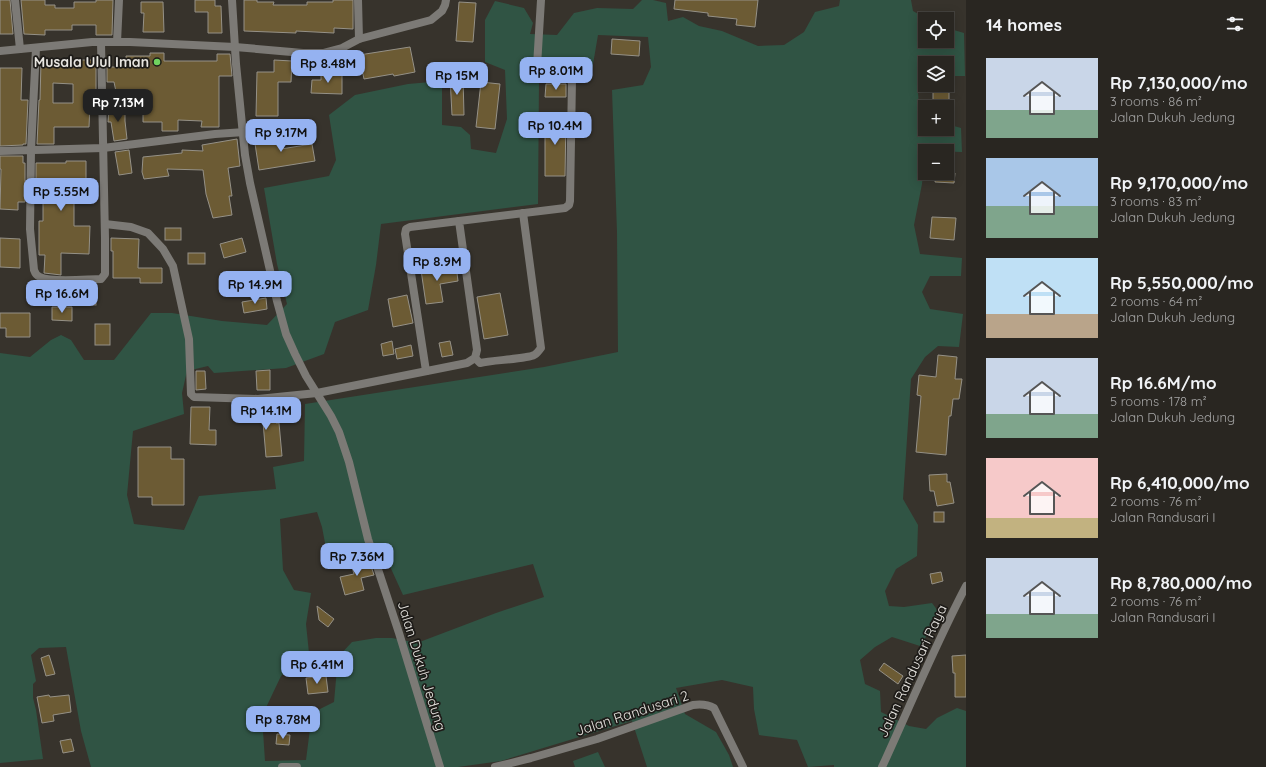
<!DOCTYPE html>
<meta charset="utf-8">
<style>
:root{--surface:#292621;--page:#35322e;--text:#f1f3f6;--muted:#a5a5a5;--line:#45433f;--accent:#95b2f1}
body{margin:0;font-family:Quicksand,sans-serif;background:var(--page);color:var(--text);height:100vh;display:flex;flex-direction:column;font-size:15px;white-space:nowrap}
*{box-sizing:border-box;margin:0}
p{font-size:13px;color:var(--muted)}
.icon{flex:none;width:22px;height:22px;fill:none;stroke:currentColor;stroke-width:2;stroke-linecap:round;stroke-linejoin:round}
.map{position:relative;flex:1;overflow:hidden}
.panel{display:flex;flex-direction:column;background:var(--surface);width:300px}
.panel>*{flex:none}
.fabs{position:absolute;left:918px;top:12px;display:grid;gap:8px}
.fabs a{display:grid;place-items:center;width:36px;height:36px;border-radius:0px;background:var(--surface);box-shadow:0 2px 10px #0003,0 0 0 1px var(--line);font-size:20px}
.price{position:absolute;translate:-50% -34px;padding:0 9px;border-radius:8px;background:var(--accent);color:#111;font-size:13px;line-height:26px;filter:drop-shadow(0 1px 2px #0008)}
.price::after{content:'';position:absolute;left:50%;top:24px;width:12px;height:9px;margin-left:-6px;background:inherit;clip-path:polygon(0 0,100% 0,50% 100%)}
.price.active{background:#222;color:#fff}
ul{padding:0;list-style:none}
li{display:flex;align-items:center;gap:12px;height:100px;padding:0 20px}
li span{display:grid;place-items:center;flex:none;width:112px;height:80px;border-radius:0px;color:#555}
li>.icon{margin-inline-start:auto}
span .icon{width:48px;height:48px;fill:#fffc;stroke-width:1}
li b{font-size:17px}
h2{display:flex;justify-content:space-between;align-items:center;height:48px;padding:0 20px;font-size:17px}
main{display:flex;flex:1;min-height:0}
.map>svg:first-child{display:block}
.green{fill:#305444;fill-rule:evenodd}
.building{fill:#6c5b34;stroke:#959187;fill-rule:evenodd}
.lines{fill:none;stroke-linecap:round;stroke-linejoin:round}
.street{stroke:#7c7a76;stroke-width:8}
.poi-dot{fill:#70d35f;stroke:#1d1b18;stroke-width:1.5}
.labels{text-anchor:middle;stroke-width:3.5;stroke-linejoin:round;paint-order:stroke}
.poi-label{font-size:14px;font-weight:bold;fill:#e8e6e1;stroke:#1d1b18;text-anchor:end}
.street-label{font-size:14px;fill:#e8e6e1;stroke:#1d1b18}
</style>
<main>
<div class="map">
<svg width="966" height="767" viewBox="0 0 966 767">
<rect width="100%" height="100%" fill="#37332c"/>
<g class="green">
<path d="M642,0H653L666,3L668,21L683,17L699,26L722,31L758,46L784,45L804,32L815,12L839,6L840,0H911L913,11L927,19H925V41H947V28L964,33L965,76H947V63H925V78L917,79L920,121L925,122V129H947V124L961,128L962,152L925,151L922,184L914,225L920,254L962,258L961,276H930L922,292L930,309L963,314L959,347L938,346L925,357L911,379L903,499L918,525L917,556L896,569L885,591L889,606L904,607L932,603L938,611L931,629L920,646L892,637L875,647L860,660L865,684L880,691L881,712L909,726L926,729L937,718L957,708L966,711V767H834V765L808,767L797,740L759,735L754,709L753,687L722,680L676,688L685,714L716,732L729,755L733,767H647L632,721L501,761L458,767H91L81,731L66,647L39,648L31,655L36,681L33,684V698L36,710L43,759L0,763V353L30,357L51,340L61,335L71,340L84,360H114L151,313H172L222,321L267,325L287,304L277,264L264,188L329,176L336,160L329,115L355,95L408,84L442,81V125L461,127L470,135L471,149L496,153L507,119L505,70L485,62V20L495,1L524,8L533,23L530,34L557,35L574,13L597,8L633,9ZM598,35L648,37L651,67L643,85L612,90L617,232L618,352L544,367L305,404L304,461L273,467L276,489L199,496L184,530L134,524L127,495L133,431L184,414L182,393L187,371L208,366L214,373L286,368L324,354L335,322L368,310L376,265L381,224L538,204L539,80L543,70L591,76ZM317,512L322,527L328,559L344,562L376,554L388,562L403,595L533,564L544,597L496,613L417,643L392,638H376L352,642L338,657L334,702L312,713L306,760L265,761L262,716L281,676L309,653L306,624L311,593L294,590L283,570L280,519Z"/>
<polygon points="598,752 605,767 575,767 573,761"/>
</g>
<g class="building">
<polygon points="0,0 10,0 13,34 0,34"/>
<polygon points="21,0 45,0 45,5 55,5 55,8 74,8 74,2 96,2 96,0 113,0 112,35 96,35 96,25 72,25 72,30 45,30 45,35 24,34"/>
<polygon points="195,0 215,0 215,6 221,6 222,33 208,33 208,12 195,12"/>
<polygon points="244,0 257,0 257,2 274,2 273,5 307,5 307,2 333,2 333,0 353,0 353,29 334,28 334,33 296,31 296,33 244,31"/>
<polygon points="675,0 758,0 755,27 736,25 737,19 708,16 708,13 674,9"/>
<polygon points="141,2 163,2 164,32 143,32 144,13 141,13"/>
<polygon points="459,2 476,3 473,42 456,41"/>
<polygon points="612,39 640,41 639,56 611,54"/>
<polygon points="410,47 415,72 394,76 393,74 364,79 359,55"/>
<polygon points="150,53 164,53 164,61 217,61 217,54 230,54 232,76 219,76 219,127 201,127 202,121 178,120 178,131 162,131 162,122 143,122 143,106 119,106 114,82 107,82 107,67 126,67 126,56 150,56"/>
<path d="M74,60H96V104H90L89,127H54V144H37L39,100H40L41,62L74,63ZM53,83L73,84V103H53Z"/>
<polygon points="274,60 292,61 291,82 278,82 278,116 256,116 257,72 274,72"/>
<polygon points="0,68 22,68 21,100 28,100 26,144 23,144 23,145 0,146"/>
<polygon points="321,74 342,74 342,94 311,93 312,80 321,80"/>
<polygon points="450,77 463,77 464,115 452,115"/>
<polygon points="481,82 500,84 495,129 476,127"/>
<polygon points="546,84 566,84 566,97 545,97"/>
<polygon points="933,90 949,90 949,102 933,101"/>
<polygon points="109,108 125,108 125,121 127,139 114,141 111,122 108,122"/>
<polygon points="545,117 566,117 565,176 545,176"/>
<polygon points="279,135 281,149 312,144 315,161 259,170 254,137"/>
<polygon points="237,139 240,166 228,168 232,196 229,196 232,215 213,218 206,194 203,170 167,169 169,176 144,179 142,172 143,157 182,153 182,150 203,151 202,145"/>
<polygon points="129,150 132,173 119,175 115,152"/>
<polygon points="0,156 23,156 23,163 25,163 25,202 18,202 18,210 0,209 1,169 0,169"/>
<polygon points="66,161 86,161 86,190 79,190 79,202 74,202 74,226 90,226 89,254 61,253 61,275 53,274 44,273 45,255 39,255 39,221 43,221 43,202 36,202 36,163 66,163"/>
<polygon points="936,173 955,173 954,183 935,182"/>
<polygon points="932,217 956,218 954,240 930,238"/>
<rect x="165" y="228" width="16" height="12"/>
<polygon points="0,238 20,239 20,268 0,267"/>
<polygon points="111,238 139,239 138,268 162,268 162,283 140,283 140,278 113,278 113,251 111,251"/>
<polygon points="242,238 246,252 224,258 220,244"/>
<rect x="188" y="253" width="17" height="11"/>
<polygon points="456,265 458,281 440,284 443,302 426,304 421,270"/>
<polygon points="31,282 38,282 48,285 48,302 30,302"/>
<rect x="68" y="286" width="28" height="19"/>
<polygon points="500,293 508,335 484,339 477,297"/>
<polygon points="407,295 413,323 393,327 388,299"/>
<polygon points="266,298 267,309 244,313 242,302"/>
<polygon points="52,307 72,307 72,321 52,320"/>
<polygon points="0,313 30,313 30,337 6,337 6,328 0,328"/>
<rect x="95" y="324" width="15" height="21"/>
<polygon points="392,341 394,354 383,356 381,344"/>
<polygon points="450,341 453,355 442,357 439,343"/>
<polygon points="411,345 413,356 397,359 395,349"/>
<polygon points="938,355 957,357 955,379 962,379 959,399 953,399 951,416 949,416 946,455 916,452 921,396 917,395 919,375 936,377"/>
<polygon points="270,370 270,390 257,390 256,371"/>
<polygon points="196,371 205,371 206,389 196,390"/>
<polygon points="191,407 210,407 209,430 216,430 216,445 190,444"/>
<polygon points="263,407 263,420 276,419 276,423 279,423 282,456 266,457 263,422 242,422 242,411 249,411 249,408"/>
<polygon points="138,447 171,447 171,459 184,459 184,505 152,505 152,497 138,497"/>
<polygon points="947,474 947,482 950,482 954,503 937,506 934,491 930,491 929,475"/>
<rect x="934" y="512" width="10" height="10"/>
<polygon points="369,560 374,575 361,578 364,590 345,595 340,577 354,574 351,564"/>
<polygon points="941,572 943,581 932,584 930,574"/>
<polygon points="317,606 334,619 328,627 319,620"/>
<polygon points="49,655 55,674 46,676 41,658"/>
<polygon points="966,655 966,697 955,697 955,673 953,673 952,656"/>
<polygon points="884,663 903,676 898,684 879,670"/>
<polygon points="326,676 328,692 308,694 306,678"/>
<polygon points="49,695 50,697 69,695 71,712 53,715 54,721 42,723 37,697"/>
<polygon points="277,734 290,735 289,745 276,744"/>
<polygon points="71,739 74,751 63,753 60,741"/>
</g>
<g class="lines">
<g class="street">
<polyline points="15,0 20,49"/>
<polyline points="232,0 236,64 245,155 250,183 277,301 286,334 295,354 306,376 331,416 339,432 349,462 368,539 399,633 440,767"/>
<polyline points="358,0 359,39"/>
<polyline points="117,42 119,0"/>
<path d="M36,48L31,150L30,229L34,270C35,273 37,276 40,277C51,283 88,279 101,279L105,274V238L101,42"/>
<polyline points="0,51 92,42 130,42 235,47 303,53 323,53 342,48 359,39 431,20 442,11 445,5 446,0"/>
<polyline points="0,151 103,148 215,134 306,128"/>
<polyline points="105,224 131,227 148,233 163,249 173,266 189,339 191,394 194,397 258,399 317,393 467,363 475,358 477,350 459,221 565,208 569,205 570,201 572,79 543,74 537,66 541,0"/>
<path d="M475,358L480,363C492,360 527,359 534,355C537,354 539,350 541,348L523,213"/>
<polyline points="426,371 405,234 406,229 410,227 459,221"/>
<polyline points="282,767 297,767"/>
<path d="M495,767L531,758L597,739L693,705C701,704 707,704 714,708L743,767"/>
<path d="M882,767C910,706 935,645 966,586"/>
</g>
</g>
<circle class="poi-dot" cx="157" cy="62" r="4"/>
<g class="labels">
<g class="poi-label">
<text x="149" y="67">Musala Ulul Iman</text>
</g>
<g class="street-label">
<text transform="translate(422 666) rotate(73)" y="5">Jalan Dukuh Jedung</text>
<text transform="translate(912 671) rotate(-65)" y="5">Jalan Randusari Raya</text>
<text transform="translate(632 713) rotate(-18)" y="5">Jalan Randusari 2</text>
</g>
</g>
</svg>
<div class="fabs">
<a><svg class="icon" aria-label="locate" viewBox="0 0 24 24"><circle cx="12" cy="12" r="6"/><path d="M12 2v4M12 18v4M2 12h4M18 12h4"/></svg></a>
<a><svg class="icon" aria-label="layers" viewBox="0 0 24 24"><path d="M12 4l9 5-9 5-9-5zM3 14l9 5 9-5"/></svg></a>
<a>+</a>
<a>−</a>
</div>
<b class="price" style="left:328px;top:84px">Rp 8.48M</b>
<b class="price" style="left:556px;top:91px">Rp 8.01M</b>
<b class="price" style="left:457px;top:96px">Rp 15M</b>
<b class="price active" style="left:118px;top:123px">Rp 7.13M</b>
<b class="price" style="left:555px;top:146px">Rp 10.4M</b>
<b class="price" style="left:281px;top:153px">Rp 9.17M</b>
<b class="price" style="left:61px;top:212px">Rp 5.55M</b>
<b class="price" style="left:437px;top:282px">Rp 8.9M</b>
<b class="price" style="left:255px;top:305px">Rp 14.9M</b>
<b class="price" style="left:62px;top:314px">Rp 16.6M</b>
<b class="price" style="left:266px;top:431px">Rp 14.1M</b>
<b class="price" style="left:357px;top:577px">Rp 7.36M</b>
<b class="price" style="left:317px;top:685px">Rp 6.41M</b>
<b class="price" style="left:283px;top:740px">Rp 8.78M</b>
</div>
<section class="panel">
<h2>14 homes<svg class="icon" aria-label="filters" viewBox="0 0 24 24"><path d="M4 7h16M4 17h16"/><circle cx="9" cy="7" r="2"/><circle cx="15" cy="17" r="2"/></svg></h2>
<ul>
<li><span style="background:linear-gradient(#c9d6e8 65%,#7fa58c 0)"><svg class="icon" aria-label="home" viewBox="0 0 24 24"><path d="M3 11l9-7 9 7M6 9v11h12V9"/></svg></span><div><b>Rp 7,130,000/mo</b><p>3 rooms · 86 m²</p><p>Jalan Dukuh Jedung</p></div></li>
<li><span style="background:linear-gradient(#a9c7e8 60%,#7fa58c 0)"><svg class="icon" aria-label="home" viewBox="0 0 24 24"><path d="M3 11l9-7 9 7M6 9v11h12V9"/></svg></span><div><b>Rp 9,170,000/mo</b><p>3 rooms · 83 m²</p><p>Jalan Dukuh Jedung</p></div></li>
<li><span style="background:linear-gradient(#bfe0f5 70%,#b9a48a 0)"><svg class="icon" aria-label="home" viewBox="0 0 24 24"><path d="M3 11l9-7 9 7M6 9v11h12V9"/></svg></span><div><b>Rp 5,550,000/mo</b><p>2 rooms · 64 m²</p><p>Jalan Dukuh Jedung</p></div></li>
<li><span style="background:linear-gradient(#c9d6e8 70%,#7fa58c 0)"><svg class="icon" aria-label="home" viewBox="0 0 24 24"><path d="M3 11l9-7 9 7M6 9v11h12V9"/></svg></span><div><b>Rp 16.6M/mo</b><p>5 rooms · 178 m²</p><p>Jalan Dukuh Jedung</p></div></li>
<li><span style="background:linear-gradient(#f6c9c9 75%,#c2b280 0)"><svg class="icon" aria-label="home" viewBox="0 0 24 24"><path d="M3 11l9-7 9 7M6 9v11h12V9"/></svg></span><div><b>Rp 6,410,000/mo</b><p>2 rooms · 76 m²</p><p>Jalan Randusari I</p></div></li>
<li><span style="background:linear-gradient(#c9d6e8 70%,#7fa58c 0)"><svg class="icon" aria-label="home" viewBox="0 0 24 24"><path d="M3 11l9-7 9 7M6 9v11h12V9"/></svg></span><div><b>Rp 8,780,000/mo</b><p>2 rooms · 76 m²</p><p>Jalan Randusari I</p></div></li>
</ul>
</section>
</main>
